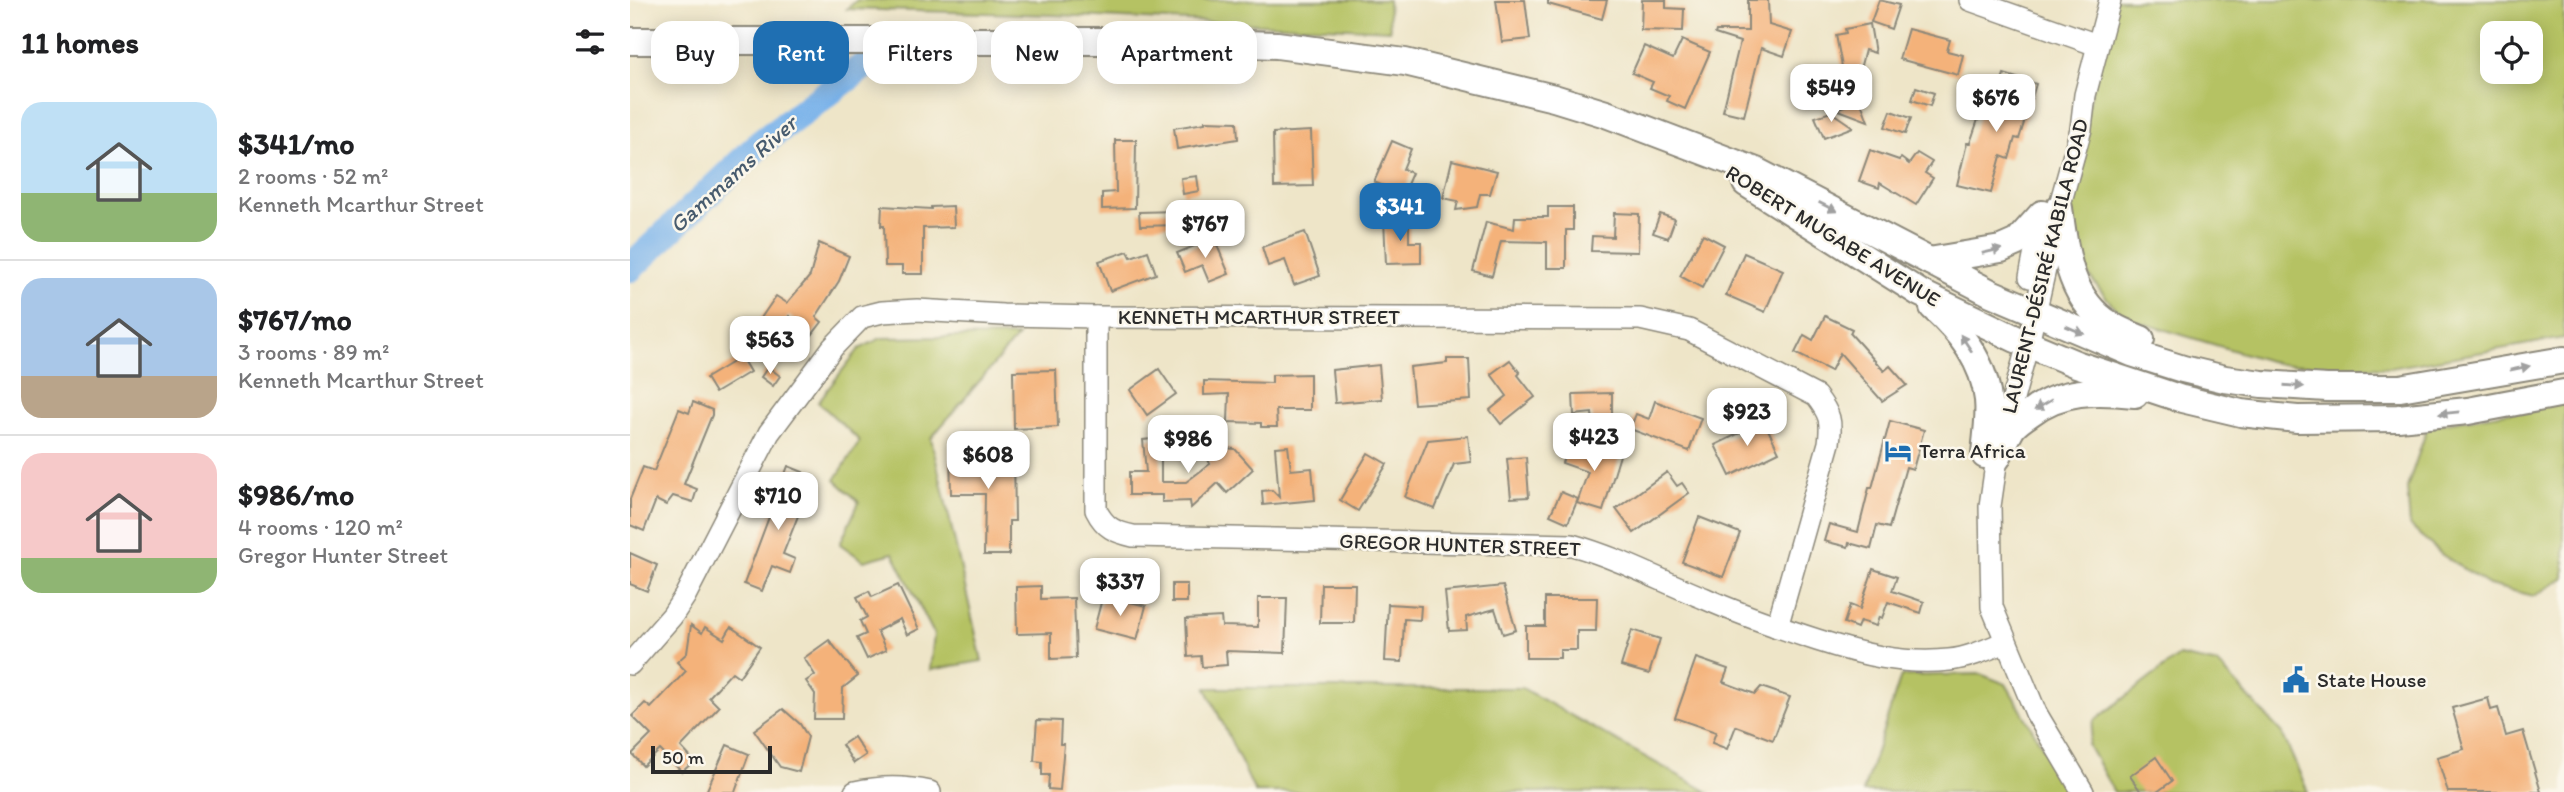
<!DOCTYPE html>
<meta charset="utf-8">
<style>
:root{--surface:#fff;--page:#f2f2f2;--text:#202124;--muted:#757577;--line:#e0e0e0;--accent:#1f6fb2}
body{margin:0;font-family:Itim,sans-serif;background:var(--page);color:var(--text);height:100vh;display:flex;flex-direction:column;font-size:26px;white-space:nowrap}
*{box-sizing:border-box;margin:0}
p{font-size:23px;color:var(--muted)}
.icon{flex:none;width:38px;height:38px;fill:none;stroke:currentColor;stroke-width:2;stroke-linecap:round;stroke-linejoin:round}
.map{position:relative;flex:1;overflow:hidden}
.panel{display:flex;flex-direction:column;background:var(--surface);width:630px}
.panel>*{flex:none}
.banner{position:absolute;left:21px;top:21px;width:665px;height:63px;display:flex;gap:14px}
.buttons{position:absolute;left:1850px;top:21px;display:grid;gap:14px}
.buttons a{display:grid;place-items:center;width:63px;height:63px;border-radius:14px;background:var(--surface);box-shadow:0 4px 18px #0003;font-size:35px}
.scale{position:absolute;left:21px;bottom:18px;width:121px;box-sizing:border-box;padding-left:7px;border:4px solid #2b2b2b;border-top:0;font-size:19px;line-height:24px;white-space:nowrap;color:#2b2b2b;-webkit-text-stroke:5px #fbf7ec;paint-order:stroke}
.price{position:absolute;translate:-50% -60px;padding:0 16px;border-radius:14px;background:#fff;color:#222;font-size:23px;line-height:46px;filter:drop-shadow(0 2px 4px #0008)}
.price::after{content:'';position:absolute;left:50%;top:42px;width:21px;height:16px;margin-left:-10px;background:inherit;clip-path:polygon(0 0,100% 0,50% 100%)}
.price.active{background:var(--accent);color:#fff}
ul{padding:0;list-style:none}
li{display:flex;align-items:center;gap:21px;height:175px;padding:0 21px}
li+li{border-top:2px solid var(--line)}
li span{display:grid;place-items:center;flex:none;width:196px;height:140px;border-radius:21px;color:#555}
li>.icon{margin-inline-start:auto}
span .icon{width:84px;height:84px;fill:#fffc;stroke-width:1}
li b{font-size:30px}
h2{display:flex;justify-content:space-between;align-items:center;height:84px;padding:0 21px;font-size:30px}
.chip{padding:0 24px;border-radius:21px;background:var(--surface);box-shadow:0 4px 18px #0003;font-size:24px;line-height:63px}
.chip.active{background:var(--accent);color:#fff}
main{display:flex;flex:1;min-height:0}
.map>svg:first-child{display:block}
.green{fill:#b5c264;stroke:#707648;stroke-width:2;fill-rule:evenodd}
.lines{fill:none;stroke-linecap:round;stroke-linejoin:round}
.river{stroke:#7ab3ea;stroke-width:28}
.building{fill:#f4b27a}
.minor-casing{stroke:#8c887a;stroke-width:24}
.major-casing{stroke:#8c887a;stroke-width:30}
.minor{stroke:#fff;stroke-width:21}
.major{stroke:#fff;stroke-width:26}
.oneway{fill:#a0a0a0}
.labels{text-anchor:middle;stroke-width:5;stroke-linejoin:round;paint-order:stroke}
.street-label{font-size:21px;fill:#2b2b2b;stroke:#fbf7ec}
.poi-label{font-size:21px;fill:#2b2b2b;stroke:#fbf7ec;text-anchor:start}
.water-label{font-size:23px;font-style:italic;fill:#475b6e;stroke:#fbf7ec}
</style>
<main>
<section class="panel">
<h2>11 homes<svg class="icon" aria-label="filters" viewBox="0 0 24 24"><path d="M4 7h16M4 17h16"/><circle cx="9" cy="7" r="2"/><circle cx="15" cy="17" r="2"/></svg></h2>
<ul>
<li><span style="background:linear-gradient(#bfe0f5 65%,#8fb573 0)"><svg class="icon" aria-label="home" viewBox="0 0 24 24"><path d="M3 11l9-7 9 7M6 9v11h12V9"/></svg></span><div><b>$341/mo</b><p>2 rooms · 52 m²</p><p>Kenneth Mcarthur Street</p></div></li>
<li><span style="background:linear-gradient(#a9c7e8 70%,#b9a48a 0)"><svg class="icon" aria-label="home" viewBox="0 0 24 24"><path d="M3 11l9-7 9 7M6 9v11h12V9"/></svg></span><div><b>$767/mo</b><p>3 rooms · 89 m²</p><p>Kenneth Mcarthur Street</p></div></li>
<li><span style="background:linear-gradient(#f6c9c9 75%,#8fb573 0)"><svg class="icon" aria-label="home" viewBox="0 0 24 24"><path d="M3 11l9-7 9 7M6 9v11h12V9"/></svg></span><div><b>$986/mo</b><p>4 rooms · 120 m²</p><p>Gregor Hunter Street</p></div></li>
</ul>
</section>
<div class="map">
<svg width="1934" height="792" viewBox="0 0 1934 792">
<rect width="100%" height="100%" fill="#fbf7ec"/>
<filter id="ink" filterUnits="userSpaceOnUse"><feTurbulence type="fractalNoise" baseFrequency=".0143" numOctaves="2"/><feDisplacementMap in="SourceGraphic" scale="14" xChannelSelector="R" yChannelSelector="G"/><feConvolveMatrix kernelMatrix="1 2 1 2 8 2 1 2 1" color-interpolation-filters="sRGB"/></filter>
<filter id="wash" filterUnits="userSpaceOnUse"><feTurbulence type="fractalNoise" baseFrequency=".00686" numOctaves="4" result="noise"/><feDisplacementMap in="SourceGraphic" scale="28" xChannelSelector="R" yChannelSelector="G"/><feGaussianBlur stdDeviation="1.57" result="paint"/><feColorMatrix in="noise" values="0 0 0 0 0 0 0 0 0 0 0 0 0 0 0 0 0 1.4 0 .05"/><feComposite in="paint" operator="in"/></filter>
<g filter="url(#wash)">
<rect width="100%" height="100%" fill="#eee5c8"/>
<g class="green">
<polygon points="227,0 758,0 760,30 423,15 217,9"/>
<path d="M1482,0H1934V338L1760,368L1649,364L1492,317L1459,276L1436,209ZM1862,33H1900V72H1862Z"/>
<polygon points="388,336 301,438 352,661 300,670 304,634 263,553 234,561 210,544 229,502 205,480 230,441 188,402 229,349 251,338"/>
<polygon points="1934,403 1934,578 1904,596 1859,585 1811,554 1780,526 1777,488 1798,426"/>
<polygon points="1549,656 1588,664 1652,733 1678,792 1484,792 1458,745 1464,721"/>
<polygon points="1350,674 1376,684 1439,792 1233,792 1271,676"/>
<polygon points="576,688 892,688 1078,792 625,792"/>
</g>
<g class="lines">
<polyline class="river" points="0,268 131,143 243,59"/>
</g>
<g id="blocks">
<g class="building">
<polygon points="866,0 895,0 900,39 872,42"/>
<polygon points="918,0 977,0 972,19 918,4"/>
<polygon points="1012,0 1036,0 1036,8 1054,9 1053,31 1011,30"/>
<polygon points="1118,0 1138,0 1139,25 1162,32 1154,56 1131,48 1114,116 1093,111 1110,42 1085,34 1086,31 1118,31"/>
<polygon points="1249,0 1269,5 1261,29 1241,22"/>
<polygon points="1240,24 1245,53 1235,50 1230,69 1213,72 1206,35 1216,33 1215,29"/>
<polygon points="1278,29 1320,40 1317,51 1333,55 1328,75 1269,59"/>
<polygon points="1052,40 1080,52 1055,109 1037,101 1039,96 1020,88 1023,82 1002,73 1014,46 1043,59"/>
<polygon points="1374,74 1406,84 1389,139 1385,138 1379,159 1371,156 1361,193 1327,185 1337,143 1340,143 1353,105 1363,108"/>
<polygon points="1194,77 1208,82 1202,100 1188,94"/>
<polygon points="1286,87 1304,93 1300,106 1282,100"/>
<polygon points="1230,100 1238,121 1206,109"/>
<polygon points="1261,111 1281,118 1275,134 1255,127"/>
<polygon points="1201,112 1223,127 1194,138 1185,117"/>
<polygon points="575,121 607,122 608,139 547,149 544,128 575,123"/>
<polygon points="681,131 683,186 644,187 643,133"/>
<polygon points="485,140 506,140 505,208 472,209 472,193 486,192"/>
<polygon points="762,141 781,149 773,169 782,173 773,194 744,182"/>
<polygon points="1240,150 1269,160 1271,158 1279,164 1287,153 1302,162 1295,173 1303,178 1286,205 1250,183 1249,188 1229,181"/>
<polygon points="822,160 867,171 860,194 850,194 847,207 826,210 828,201 813,198"/>
<polygon points="567,176 569,191 553,194 551,178"/>
<polygon points="252,206 301,209 301,207 323,206 324,227 293,228 293,274 272,274 272,266 255,266 254,226 251,226"/>
<polygon points="918,207 943,207 943,230 936,230 936,268 917,268 917,242 871,241 862,276 843,271 856,222 884,229 885,217 918,217"/>
<polygon points="547,211 548,225 510,226 509,212"/>
<polygon points="984,213 1009,214 1008,252 961,251 962,236 983,237"/>
<polygon points="1030,214 1045,219 1038,238 1023,233"/>
<polygon points="779,218 779,242 791,242 791,263 756,264 754,219"/>
<polygon points="675,232 690,276 664,285 655,260 638,266 632,247"/>
<polygon points="1073,234 1094,245 1072,288 1050,276"/>
<polygon points="584,238 599,274 579,282 572,265 555,272 547,253"/>
<polygon points="189,243 219,256 209,281 186,317 192,322 182,335 159,316 137,346 120,334 146,296 157,303 180,276"/>
<polygon points="498,251 501,257 518,251 526,274 480,291 469,261"/>
<polygon points="1114,253 1153,270 1135,312 1096,295"/>
<polygon points="1195,316 1222,329 1220,333 1254,371 1260,366 1277,385 1252,401 1210,353 1201,371 1165,353 1174,335 1183,340"/>
<polygon points="111,357 120,372 85,393 76,378"/>
<polygon points="817,359 839,359 841,400 784,404 780,367 817,363"/>
<polygon points="880,360 890,373 888,375 905,397 871,424 860,410 877,396 861,374"/>
<polygon points="749,365 752,399 705,403 702,370"/>
<polygon points="138,367 150,376 143,386 131,377"/>
<polygon points="529,369 546,394 517,415 500,390"/>
<polygon points="426,370 428,427 384,429 383,371"/>
<polygon points="680,374 680,410 646,410 647,427 631,427 631,423 598,422 599,394 574,395 574,381 642,383 642,375"/>
<polygon points="982,393 982,421 963,422 962,413 944,415 943,394"/>
<polygon points="1025,401 1071,418 1059,451 1000,429 1006,414 1019,419"/>
<polygon points="63,402 82,410 82,415 54,484 67,489 63,502 43,496 36,505 26,500 14,531 0,525 0,499 13,467 24,471 49,409 59,413"/>
<polygon points="1134,421 1149,452 1100,476 1085,445"/>
<polygon points="1260,421 1294,430 1283,469 1276,467 1259,528 1247,525 1241,549 1219,543 1218,547 1194,541 1199,524 1228,532 1239,488 1242,488"/>
<polygon points="838,436 841,462 824,464 805,509 775,497 798,440"/>
<polygon points="531,438 531,482 556,482 580,464 577,457 585,447 605,449 623,469 597,493 588,483 561,508 560,501 532,502 532,495 499,495 499,472 516,472 513,440"/>
<polygon points="968,444 991,452 973,511 947,503 958,472 932,463 938,445 964,455"/>
<polygon points="658,446 661,470 682,468 685,500 633,505 632,491 642,490 649,497 645,447"/>
<polygon points="384,450 385,521 379,521 379,555 354,555 355,494 321,494 320,451"/>
<polygon points="738,453 757,464 728,511 710,500"/>
<polygon points="896,457 899,497 881,498 877,459"/>
<polygon points="158,466 173,472 166,489 177,493 153,554 165,559 160,573 142,566 132,591 114,584"/>
<polygon points="1037,472 1047,486 1052,483 1059,493 1004,533 986,509"/>
<polygon points="931,492 948,499 938,523 920,515"/>
<polygon points="1069,517 1110,533 1093,577 1052,562"/>
<polygon points="0,553 27,565 17,591 0,584"/>
<polygon points="1243,569 1267,577 1262,591 1294,602 1291,613 1258,602 1252,618 1249,617 1246,626 1230,621 1227,628 1214,623 1220,605 1230,609"/>
<rect x="542" y="584" width="15" height="18"/>
<polygon points="691,584 725,584 724,623 690,623"/>
<polygon points="268,585 289,629 277,635 270,619 247,631 256,650 237,659 227,638 236,634 230,621 237,617 227,597 239,591 242,597"/>
<polygon points="411,586 411,599 444,598 446,658 421,659 421,633 387,634 386,587"/>
<polygon points="873,586 886,630 873,634 865,609 836,617 837,630 819,631 815,592"/>
<polygon points="473,595 516,606 507,640 464,629"/>
<polygon points="628,598 657,598 655,653 596,651 597,665 572,667 571,656 558,657 556,619 591,617 592,626 628,627"/>
<polygon points="915,598 967,598 966,631 947,631 947,650 930,650 930,658 896,658 896,626 915,626"/>
<polygon points="758,604 791,606 790,620 774,619 772,662 755,661"/>
<polygon points="61,625 72,633 75,627 94,639 101,627 130,647 109,677 102,672 79,697 89,707 51,747 64,761 52,772 30,750 13,766 2,754 21,735 2,716 15,703 21,708 56,671 47,662 57,653"/>
<polygon points="1002,630 1030,639 1019,674 991,666"/>
<polygon points="199,640 228,676 213,688 212,719 184,719 185,694 176,681 185,675 174,658"/>
<polygon points="1066,658 1098,669 1093,682 1125,694 1131,687 1160,697 1143,740 1106,726 1097,749 1082,743 1086,732 1045,718"/>
<polygon points="1858,698 1861,710 1868,708 1876,736 1893,731 1911,792 1818,792 1807,757 1834,749 1822,708"/>
<polygon points="153,709 170,724 178,737 169,772 150,767 124,730"/>
<polygon points="407,720 431,721 430,744 434,744 430,790 418,789 419,775 412,775 412,762 404,761"/>
<polygon points="224,737 236,755 224,763 212,745"/>
<polygon points="97,745 119,754 105,792 76,792"/>
<polygon points="1526,757 1542,781 1527,792 1511,792 1500,776"/>
</g>
</g>
</g>
<g filter="url(#ink)">
<use href="#blocks" fill-opacity="0" stroke="#8c887a" stroke-width="2"/>
<g class="lines">
<g class="minor-casing">
<g id="minor">
<polyline points="1340,0 1467,45"/>
<polyline points="1400,277 1413,212"/>
<path d="M466,317V510C475,528 485,532 503,536L942,545C989,558 1031,581 1076,599C1112,615 1150,628 1187,640C1230,654 1273,665 1319,660C1338,658 1356,650 1375,642"/>
<path d="M0,664L42,616L55,596L139,433L203,347L232,317L252,312L287,310L373,315L466,317L1010,319L1059,330L1186,396C1200,414 1202,421 1199,443L1147,627"/>
<path d="M225,792C251,786 274,786 300,792"/>
<polyline points="1453,792 1406,713 1362,607 1360,506 1367,458 1398,344 1429,208 1451,129 1455,95 1480,0"/>
</g>
</g>
<g class="major-casing">
<g id="major">
<polyline points="0,41 518,41 647,45 775,62 924,98 976,114 1126,171 1361,293 1502,353 1553,369 1595,379 1632,384 1697,388 1770,388 1934,360"/>
<polyline points="1116,183 1290,293 1386,339 1446,364 1552,399 1611,413 1667,419 1768,418 1838,411 1934,393"/>
<path d="M1429,208C1435,251 1439,300 1481,325C1490,331 1501,335 1511,339"/>
<polyline points="1299,261 1371,249 1387,242 1412,214"/>
<path d="M1303,307C1330,332 1354,361 1358,400C1360,418 1356,438 1355,455"/>
<path d="M1367,458C1372,448 1376,438 1382,428C1386,423 1393,418 1399,414C1430,389 1467,390 1505,394"/>
</g>
</g>
<use href="#minor" class="minor"/>
<use href="#major" class="major"/>
</g>
<defs><path id="oneway-solid" d="M-6-.8H1V-3.2L6.5 0L1 3.2V.8H-6Z" transform="scale(1.75)"/></defs>
<g class="oneway">
<use href="#oneway-solid" transform="translate(1198 207) rotate(27)"/>
<use href="#oneway-solid" transform="translate(1362 251) rotate(-13)"/>
<use href="#oneway-solid" transform="translate(1445 330) rotate(23)"/>
<use href="#oneway-solid" transform="translate(1336 343) rotate(-124)"/>
<use href="#oneway-solid" transform="translate(1890 368) rotate(-11)"/>
<use href="#oneway-solid" transform="translate(1664 386) rotate(4)"/>
<use href="#oneway-solid" transform="translate(1413 405) rotate(149)"/>
<use href="#oneway-solid" transform="translate(1819 413) rotate(174)"/>
</g>
</g>
<defs>
<g id="hotel-bare" transform="scale(2.1)"><path d="M-6-4.5h1.5V1H6V5H4.5V3h-9V5H-6ZM-4 0a1.8 1.8 0 1 1 3.6 0ZM.5 0V-2.5h3Q6-2.5 6 0Z" fill="#1f6fb2" stroke="#fbf7ec" stroke-width="2.5" paint-order="stroke"/></g>
<g id="civic-bare" transform="scale(2.1)"><path d="M-.6-6.5H3V-4.5H.6V-3L4-1V1h2V6H-6V1h2V-1L-.6-3ZM-1.2 2.5V6h2.4V2.5Z" fill="#1f6fb2" stroke="#fbf7ec" stroke-width="2.5" paint-order="stroke"/></g>
</defs>
<g fill-rule="evenodd">
<use href="#hotel-bare" x="1268" y="451"/>
<use href="#civic-bare" x="1666" y="680"/>
</g>
<g class="labels">
<g class="street-label">
<text transform="translate(1203 236) rotate(32)" y="7">ROBERT MUGABE AVENUE</text>
<text transform="translate(1415 266) rotate(-76)" y="7">LAURENT-DÉSIRÉ KABILA ROAD</text>
<text x="629" y="324">KENNETH MCARTHUR STREET</text>
<text transform="translate(830 545) rotate(2)" y="7">GREGOR HUNTER STREET</text>
</g>
<g class="poi-label">
<text x="1289" y="458">Terra Africa</text>
<text x="1687" y="687">State House</text>
</g>
<g class="water-label">
<text transform="translate(103 174) rotate(-42)" y="8">Gammams River</text>
</g>
</g>
</svg>
<div class="buttons">
<a><svg class="icon" aria-label="locate" viewBox="0 0 24 24"><circle cx="12" cy="12" r="6"/><path d="M12 2v4M12 18v4M2 12h4M18 12h4"/></svg></a>
</div>
<div class="scale">50 m</div>
<b class="price" style="left:1201px;top:124px">$549</b>
<b class="price" style="left:1366px;top:134px">$676</b>
<b class="price active" style="left:770px;top:243px">$341</b>
<b class="price" style="left:575px;top:260px">$767</b>
<b class="price" style="left:140px;top:376px">$563</b>
<b class="price" style="left:1117px;top:448px">$923</b>
<b class="price" style="left:964px;top:473px">$423</b>
<b class="price" style="left:558px;top:475px">$986</b>
<b class="price" style="left:358px;top:491px">$608</b>
<b class="price" style="left:148px;top:532px">$710</b>
<b class="price" style="left:490px;top:618px">$337</b>
<div class="banner">
<a class="chip">Buy</a>
<a class="chip active">Rent</a>
<a class="chip">Filters</a>
<a class="chip">New</a>
<a class="chip">Apartment</a>
</div>
</div>
</main>
